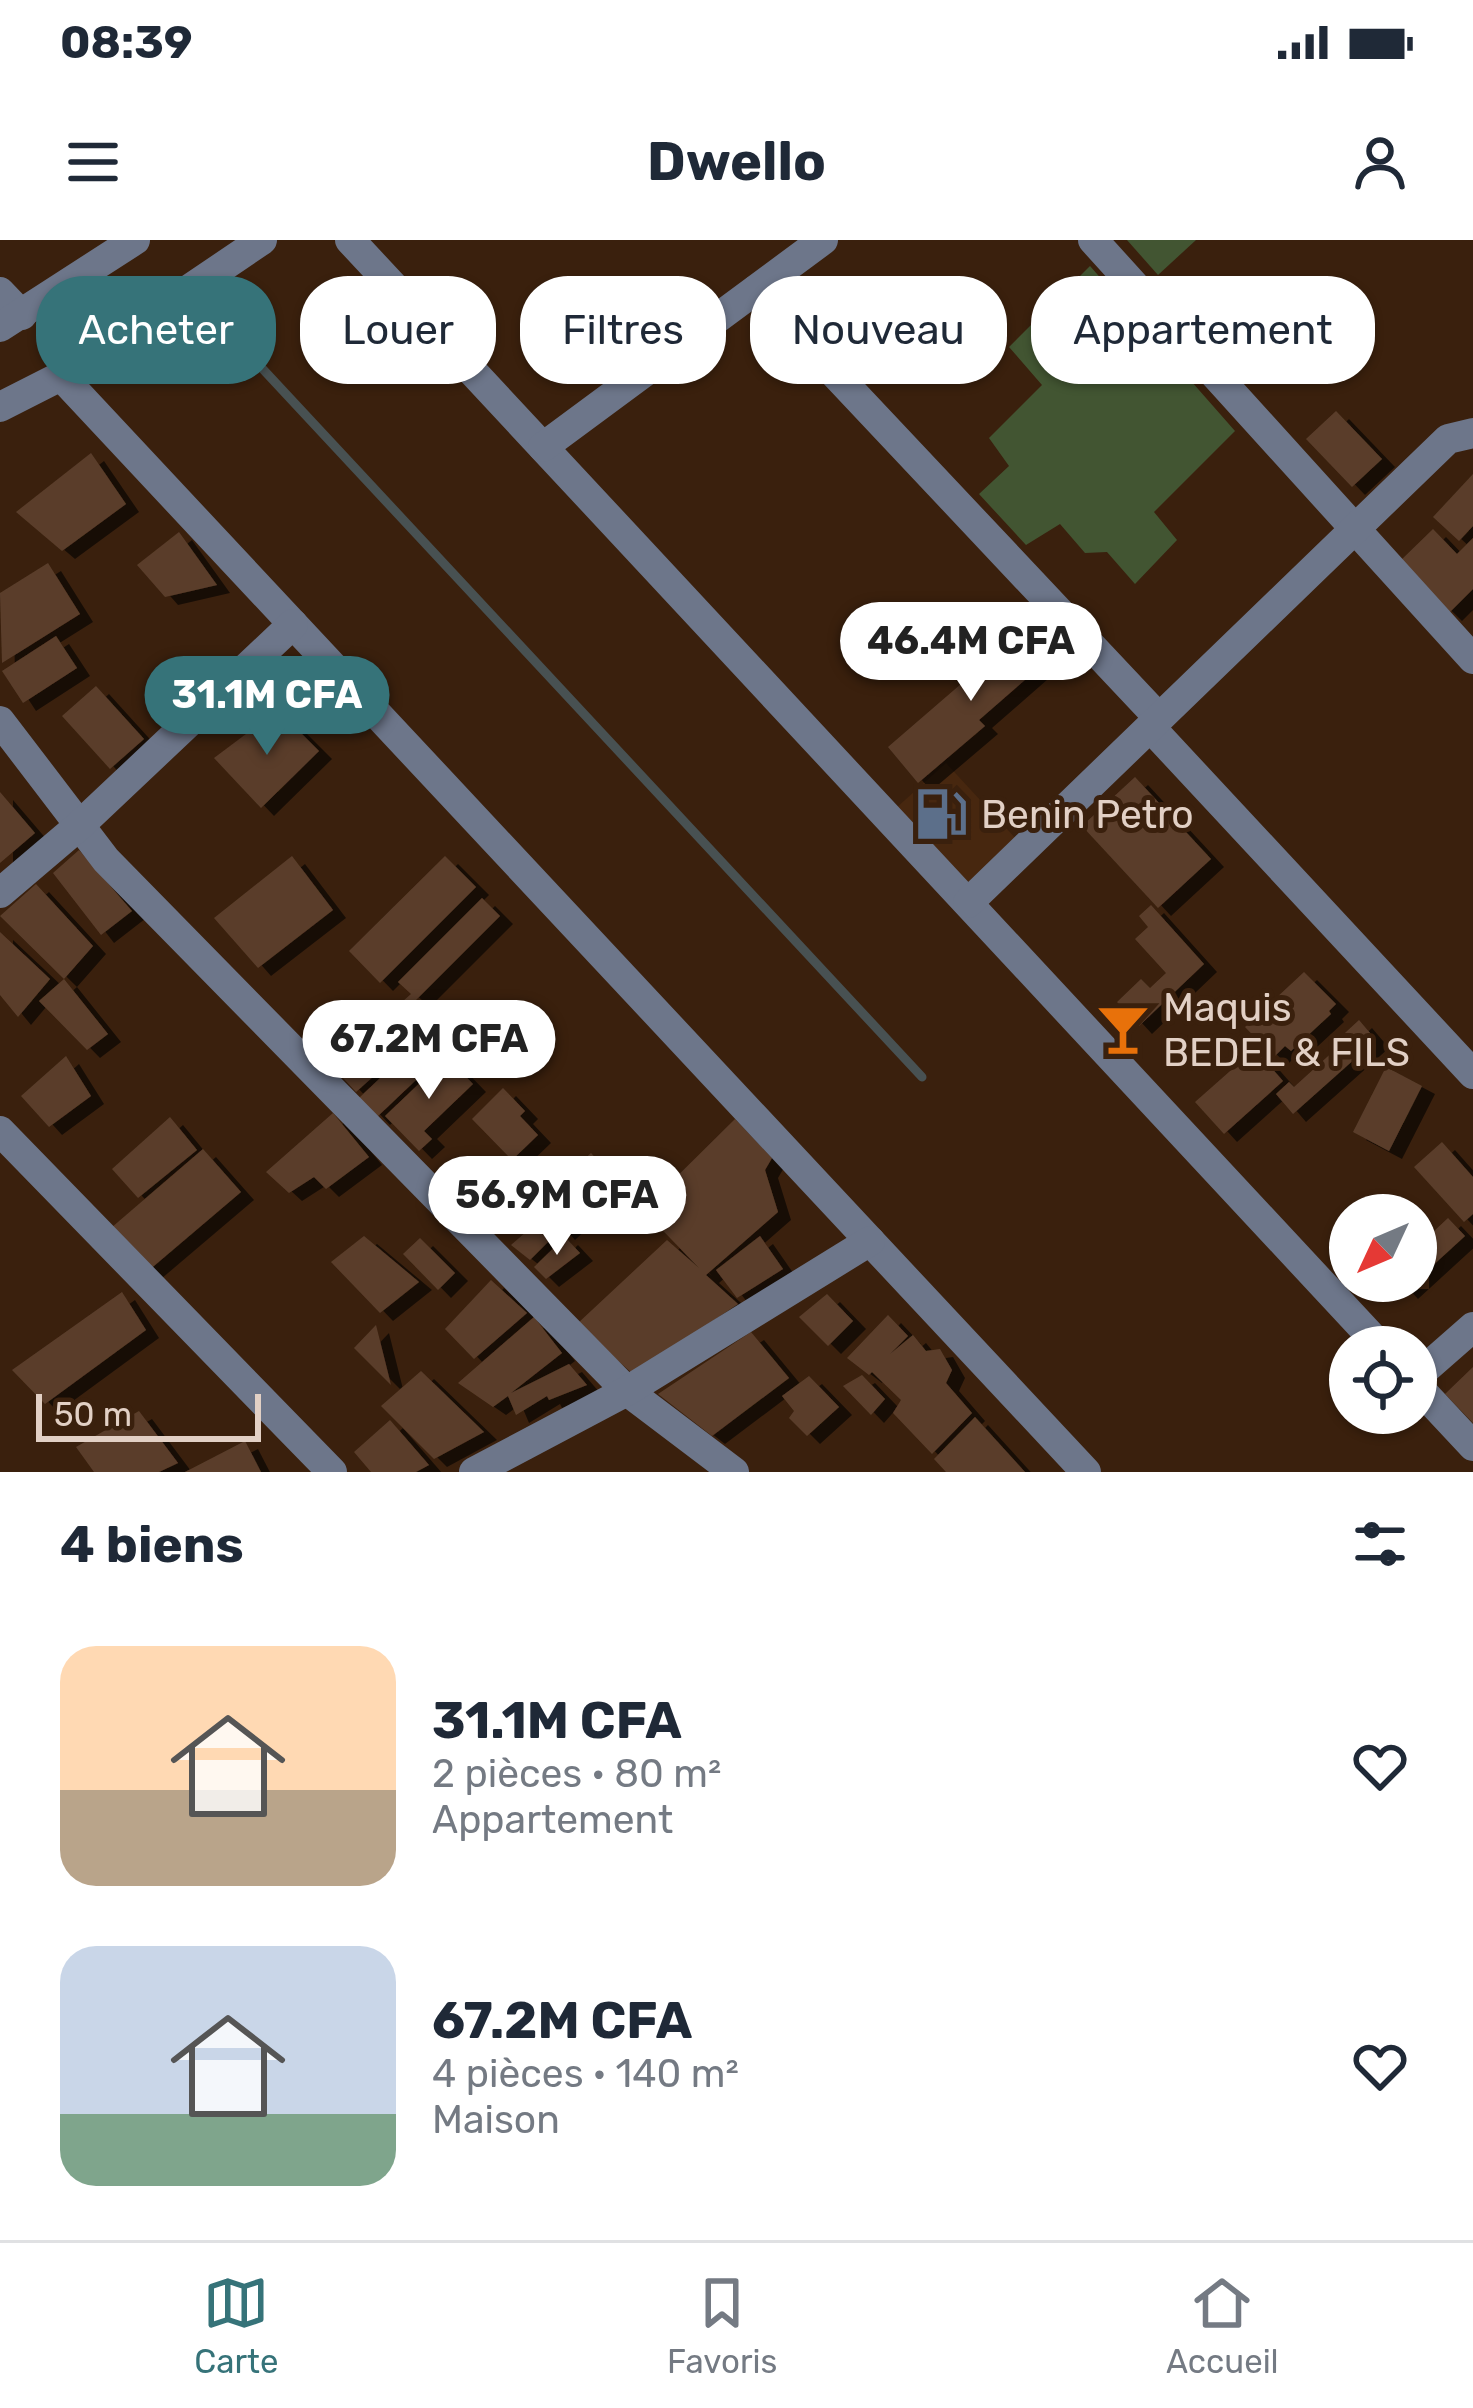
<!DOCTYPE html>
<html lang="fr">
<meta charset="utf-8">
<style>
:root{--surface:#fff;--page:#f2f2f3;--text:#1f2937;--muted:#747a83;--line:#e0e1e3;--accent:#367379}
body{margin:0;font-family:Rubik,sans-serif;background:var(--page);color:var(--text);height:100vh;display:flex;flex-direction:column;font-size:45px;white-space:nowrap}
*{box-sizing:border-box;margin:0}
p{font-size:39px;color:var(--muted)}
.icon{flex:none;width:66px;height:66px;fill:none;stroke:currentColor;stroke-width:2;stroke-linecap:round;stroke-linejoin:round}
.map{position:relative;height:1232px;overflow:hidden}
.details{display:flex;flex-direction:column;background:var(--surface);flex:1}
.details>*{flex:none}
.top-card{position:absolute;left:36px;top:36px;width:1401px;height:108px;display:flex;gap:24px}
.needle{width:78px;rotate:226deg}
.fabs{position:absolute;left:1329px;top:954px;display:grid;gap:24px}
.fabs a{display:grid;place-items:center;width:108px;height:108px;border-radius:50%;background:var(--surface);box-shadow:0 3px 9px #0004;font-size:60px}
.scale{position:absolute;left:36px;bottom:30px;width:225px;box-sizing:border-box;padding-left:12px;border:6px solid #e2d0c5;border-top:0;font-size:33px;line-height:42px;white-space:nowrap;color:#e2d0c5;-webkit-text-stroke:9px #3a200d;paint-order:stroke}
.price{position:absolute;translate:-50% -102px;padding:0 27px;border-radius:42px;background:#fff;color:#222;font-size:39px;line-height:78px;filter:drop-shadow(0 3px 6px #0008)}
.price::after{content:'';position:absolute;left:50%;top:72px;width:36px;height:27px;margin-left:-18px;background:inherit;clip-path:polygon(0 0,100% 0,50% 100%)}
.price.active{background:var(--accent);color:#fff}
ul{padding:0;list-style:none}
li{display:flex;align-items:center;gap:36px;height:300px;padding:0 60px}
li span{display:grid;place-items:center;flex:none;width:336px;height:240px;border-radius:36px;color:#555}
li>.icon{margin-inline-start:auto}
span .icon{width:144px;height:144px;fill:#fffc;stroke-width:1}
li b{font-size:51px}
h2{display:flex;justify-content:space-between;align-items:center;height:144px;padding:0 60px;font-size:51px}
.tag{padding:0 42px;border-radius:48px;background:var(--surface);box-shadow:0 3px 9px #0004;font-size:42px;line-height:108px}
.tag.active{background:var(--accent);color:#fff}
.status{display:flex;justify-content:space-between;align-items:center;height:84px;padding:0 60px;background:var(--surface);direction:ltr}
.status svg{height:33px;fill:currentColor}
header{display:flex;justify-content:space-between;align-items:center;height:156px;padding:0 60px;background:var(--surface);font-size:54px;font-weight:700}
.dock{display:flex;justify-content:space-around;align-items:center;height:168px;border-top:3px solid var(--line);background:var(--surface);font-size:33px;color:var(--muted)}
.dock a{display:grid;justify-items:center;gap:6px}
.dock .active{color:var(--accent)}
.map>svg:first-child{display:block}
.built{fill:#47270f}
.green{fill:#425532}
.lines{fill:none;stroke-linecap:round;stroke-linejoin:round}
.stream{stroke:#485152;stroke-width:9}
.building{fill:#5a3e2b;filter:url(#shadow)}
.minor{stroke:#6d768a;stroke-width:30}
.labels{text-anchor:middle;stroke-width:10;stroke-linejoin:round;paint-order:stroke}
.poi-label{font-size:39px;fill:#e2d0c5;stroke:#3a200d;text-anchor:start}
</style>
<div class="status"><b>08:39</b><svg viewBox="0 0 49 12"><path d="M0 12V9h3v3zM5 12V6h3v6zM10 12V3h3v9zM15 12V0h3v12zM26 1h20v11H26zM47 4h2v5h-2z"/></svg></div>
<header><svg class="icon" aria-label="menu" viewBox="0 0 24 24"><path d="M4 6h16M4 12h16M4 18h16"/></svg>Dwello<svg class="icon" aria-label="person" viewBox="0 0 24 24"><circle cx="12" cy="8" r="4"/><path d="M4 21q1-7 8-7t8 7"/></svg></header>
<div class="map">
<svg width="1473" height="1232" viewBox="0 0 1473 1232">
<defs>
<filter id="shadow"><feDropShadow dx="13" dy="8" stdDeviation="0" flood-color="#0009"/></filter>
</defs>
<rect width="100%" height="100%" fill="#3a200d"/>
<polygon class="built" points="946,523 1019,602 968,649 895,569"/>
<g class="green">
<polygon points="1127,0 1196,0 1158,35"/>
<polygon points="1090,26 1235,191 1154,272 1177,300 1135,344 1107,312 1085,313 1060,284 1026,305 979,254 1009,226 989,198 1042,145 1009,107"/>
</g>
<g class="lines">
<polyline class="stream" points="206,68 922,837"/>
</g>
<g class="building">
<polygon points="1336,171 1382,219 1352,247 1306,199"/>
<polygon points="91,213 126,264 62,311 16,272"/>
<polygon points="1473,234 1473,286 1459,301 1433,277"/>
<polygon points="1433,289 1457,314 1473,298 1473,349 1449,373 1398,323"/>
<polygon points="179,292 217,345 165,357 137,325"/>
<polygon points="48,323 80,374 2,423 0,353"/>
<polygon points="1034,381 1059,410 979,480 985,486 918,543 888,507"/>
<polygon points="56,396 77,428 23,463 2,431"/>
<polygon points="96,446 144,499 110,529 62,476"/>
<polygon points="278,470 319,511 261,568 214,518"/>
<polygon points="1135,537 1211,619 1158,668 1082,586"/>
<polygon points="0,552 35,593 0,623"/>
<polygon points="79,610 132,671 101,695 53,633"/>
<polygon points="292,616 333,670 258,728 214,678"/>
<polygon points="445,616 476,647 380,743 349,711"/>
<polygon points="36,644 93,706 64,739 108,794 87,810 39,761 64,739 0,676"/>
<polygon points="482,658 500,676 415,761 434,782 356,852 331,825 411,754 398,742"/>
<polygon points="1151,665 1204,724 1139,786 1117,762 1141,739 1150,748 1166,733 1135,699 1148,687 1139,676"/>
<polygon points="0,692 50,739 18,777 0,755"/>
<polygon points="1304,732 1336,764 1329,771 1331,774 1291,811 1285,806 1274,817 1245,787"/>
<polygon points="1359,780 1376,800 1293,874 1276,854 1289,842 1294,847 1337,808 1333,804"/>
<polygon points="437,784 455,803 377,877 359,858"/>
<polygon points="1255,809 1283,841 1224,894 1195,862"/>
<polygon points="66,816 91,856 49,887 21,856"/>
<polygon points="447,817 473,844 424,891 432,899 419,911 385,876"/>
<polygon points="1386,827 1422,846 1389,911 1353,892"/>
<polygon points="503,848 525,871 520,876 538,895 512,920 472,879"/>
<polygon points="333,873 369,917 326,949 314,937 289,953 266,932"/>
<polygon points="170,877 197,910 138,958 112,929"/>
<polygon points="735,879 772,918 765,930 778,972 706,1035 738,1064 633,1134 577,1084 667,1000 699,1028 643,970"/>
<polygon points="1442,902 1473,937 1473,974 1464,982 1414,927"/>
<polygon points="203,909 241,952 148,1031 111,988"/>
<polygon points="591,913 634,960 609,983 593,963 562,992 537,963"/>
<polygon points="542,978 554,996 530,1020 511,1005"/>
<polygon points="1448,978 1465,996 1405,1051 1396,1041 1416,1041 1416,1008"/>
<polygon points="364,996 419,1042 380,1073 331,1022"/>
<polygon points="760,996 783,1029 737,1058 716,1030"/>
<polygon points="565,997 580,1013 546,1039 534,1027"/>
<polygon points="420,998 455,1033 438,1050 403,1014"/>
<polygon points="491,1040 527,1073 474,1119 445,1089"/>
<polygon points="122,1052 146,1090 45,1164 12,1130"/>
<polygon points="827,1054 853,1081 828,1106 799,1077"/>
<polygon points="888,1075 908,1096 890,1114 913,1095 926,1111 940,1109 952,1130 946,1143 972,1173 932,1214 893,1173 901,1160 872,1132 869,1135 847,1118"/>
<polygon points="534,1077 562,1113 511,1153 569,1124 587,1145 549,1160 547,1156 516,1175 508,1156 493,1167 458,1143"/>
<polygon points="376,1085 391,1145 354,1108"/>
<polygon points="751,1092 789,1138 712,1196 658,1154"/>
<polygon points="1473,1127 1473,1183 1445,1154"/>
<polygon points="421,1131 484,1192 434,1219 381,1166"/>
<polygon points="862,1135 885,1159 871,1175 843,1146"/>
<polygon points="809,1136 839,1167 807,1196 789,1178 794,1171 782,1156"/>
<polygon points="139,1171 178,1223 159,1232 94,1232 76,1207"/>
<polygon points="975,1177 1025,1232 946,1232 934,1219"/>
<polygon points="390,1180 429,1225 416,1232 371,1232 354,1212"/>
<polygon points="245,1201 261,1232 185,1232"/>
</g>
<g class="lines">
<g class="minor">
<polyline points="350,0 1381,1107"/>
<polyline points="1093,0 1473,419"/>
<polyline points="756,50 1159,478"/>
<polyline points="0,52 22,75"/>
<polyline points="0,87 135,0"/>
<polyline points="61,136 1086,1232"/>
<polyline points="0,167 61,136 262,0"/>
<polyline points="543,207 823,0"/>
<polyline points="0,481 106,620 627,1151 734,1232"/>
<polyline points="1151,488 1473,834"/>
<polyline points="0,653 80,585 293,384"/>
<polyline points="968,663 1448,199 1473,193"/>
<polyline points="0,891 332,1232"/>
<polyline points="1416,1137 1473,1087"/>
<polyline points="1416,1145 1473,1206"/>
<polyline points="474,1232 627,1151 870,1001"/>
</g>
</g>
<defs>
<g id="fuel-bare" transform="scale(4.14)"><path d="M-5.5-6h7V0h2V4h1.3V-2.5L3-4.5l.8-.8L6-3V5H2.5V1h-1V6h-7ZM-4.2-4.7v3.2H.2V-4.7Z" fill="#5c6f8a" stroke="#3a200d" stroke-width="2.5" paint-order="stroke"/></g>
<g id="bar-bare" transform="scale(4.14)"><path d="M-6-5H6L.8 .8V4.5H3.5V6h-7V4.5H-.8V.8Z" fill="#e8710a" stroke="#3a200d" stroke-width="2.5" paint-order="stroke"/></g>
</defs>
<g fill-rule="evenodd">
<use href="#fuel-bare" x="941" y="574"/>
<use href="#bar-bare" x="1123" y="789"/>
</g>
<g class="labels">
<g class="poi-label">
<text x="981" y="588">Benin Petro</text>
<text x="1163" y="781">Maquis<tspan x="1163" dy="45">BEDEL &amp; FILS</tspan></text>
</g>
</g>
</svg>
<div class="fabs">
<a><svg class="needle" viewBox="-14 -14 28 28"><path d="M0-13l5 13h-10z" fill="#e53935"/><path d="M0 13l5-13h-10z" fill="#747a83"/></svg></a>
<a><svg class="icon" aria-label="locate" viewBox="0 0 24 24"><circle cx="12" cy="12" r="6"/><path d="M12 2v4M12 18v4M2 12h4M18 12h4"/></svg></a>
</div>
<div class="scale">50 m</div>
<b class="price" style="left:971px;top:464px">46.4M CFA</b>
<b class="price active" style="left:267px;top:518px">31.1M CFA</b>
<b class="price" style="left:429px;top:862px">67.2M CFA</b>
<b class="price" style="left:557px;top:1018px">56.9M CFA</b>
<div class="top-card">
<a class="tag active">Acheter</a>
<a class="tag">Louer</a>
<a class="tag">Filtres</a>
<a class="tag">Nouveau</a>
<a class="tag">Appartement</a>
</div>
</div>
<section class="details">
<h2>4 biens<svg class="icon" aria-label="filters" viewBox="0 0 24 24"><path d="M4 7h16M4 17h16"/><circle cx="9" cy="7" r="2"/><circle cx="15" cy="17" r="2"/></svg></h2>
<ul>
<li><span style="background:linear-gradient(#ffd9b3 60%,#b9a48a 0)"><svg class="icon" aria-label="home" viewBox="0 0 24 24"><path d="M3 11l9-7 9 7M6 9v11h12V9"/></svg></span><div><b>31.1M CFA</b><p>2 pièces · 80 m²</p><p>Appartement</p></div><svg class="icon" aria-label="heart" viewBox="0 0 24 24"><path d="M12 20l-8-8c-3-5 5-10 8-4 3-6 11-1 8 4z"/></svg></li>
<li><span style="background:linear-gradient(#c9d6e8 70%,#7fa58c 0)"><svg class="icon" aria-label="home" viewBox="0 0 24 24"><path d="M3 11l9-7 9 7M6 9v11h12V9"/></svg></span><div><b>67.2M CFA</b><p>4 pièces · 140 m²</p><p>Maison</p></div><svg class="icon" aria-label="heart" viewBox="0 0 24 24"><path d="M12 20l-8-8c-3-5 5-10 8-4 3-6 11-1 8 4z"/></svg></li>
</ul>
</section>
<nav class="dock">
<a class="active"><svg class="icon" aria-label="map" viewBox="0 0 24 24"><path d="M3 6l6-2 6 2 6-2v14l-6 2-6-2-6 2zM9 4v14M15 6v14"/></svg>Carte</a>
<a><svg class="icon" aria-label="saved" viewBox="0 0 24 24"><path d="M7 4h10v16l-5-4-5 4z"/></svg>Favoris</a>
<a><svg class="icon" aria-label="home" viewBox="0 0 24 24"><path d="M3 11l9-7 9 7M6 9v11h12V9"/></svg>Accueil</a>
</nav>
